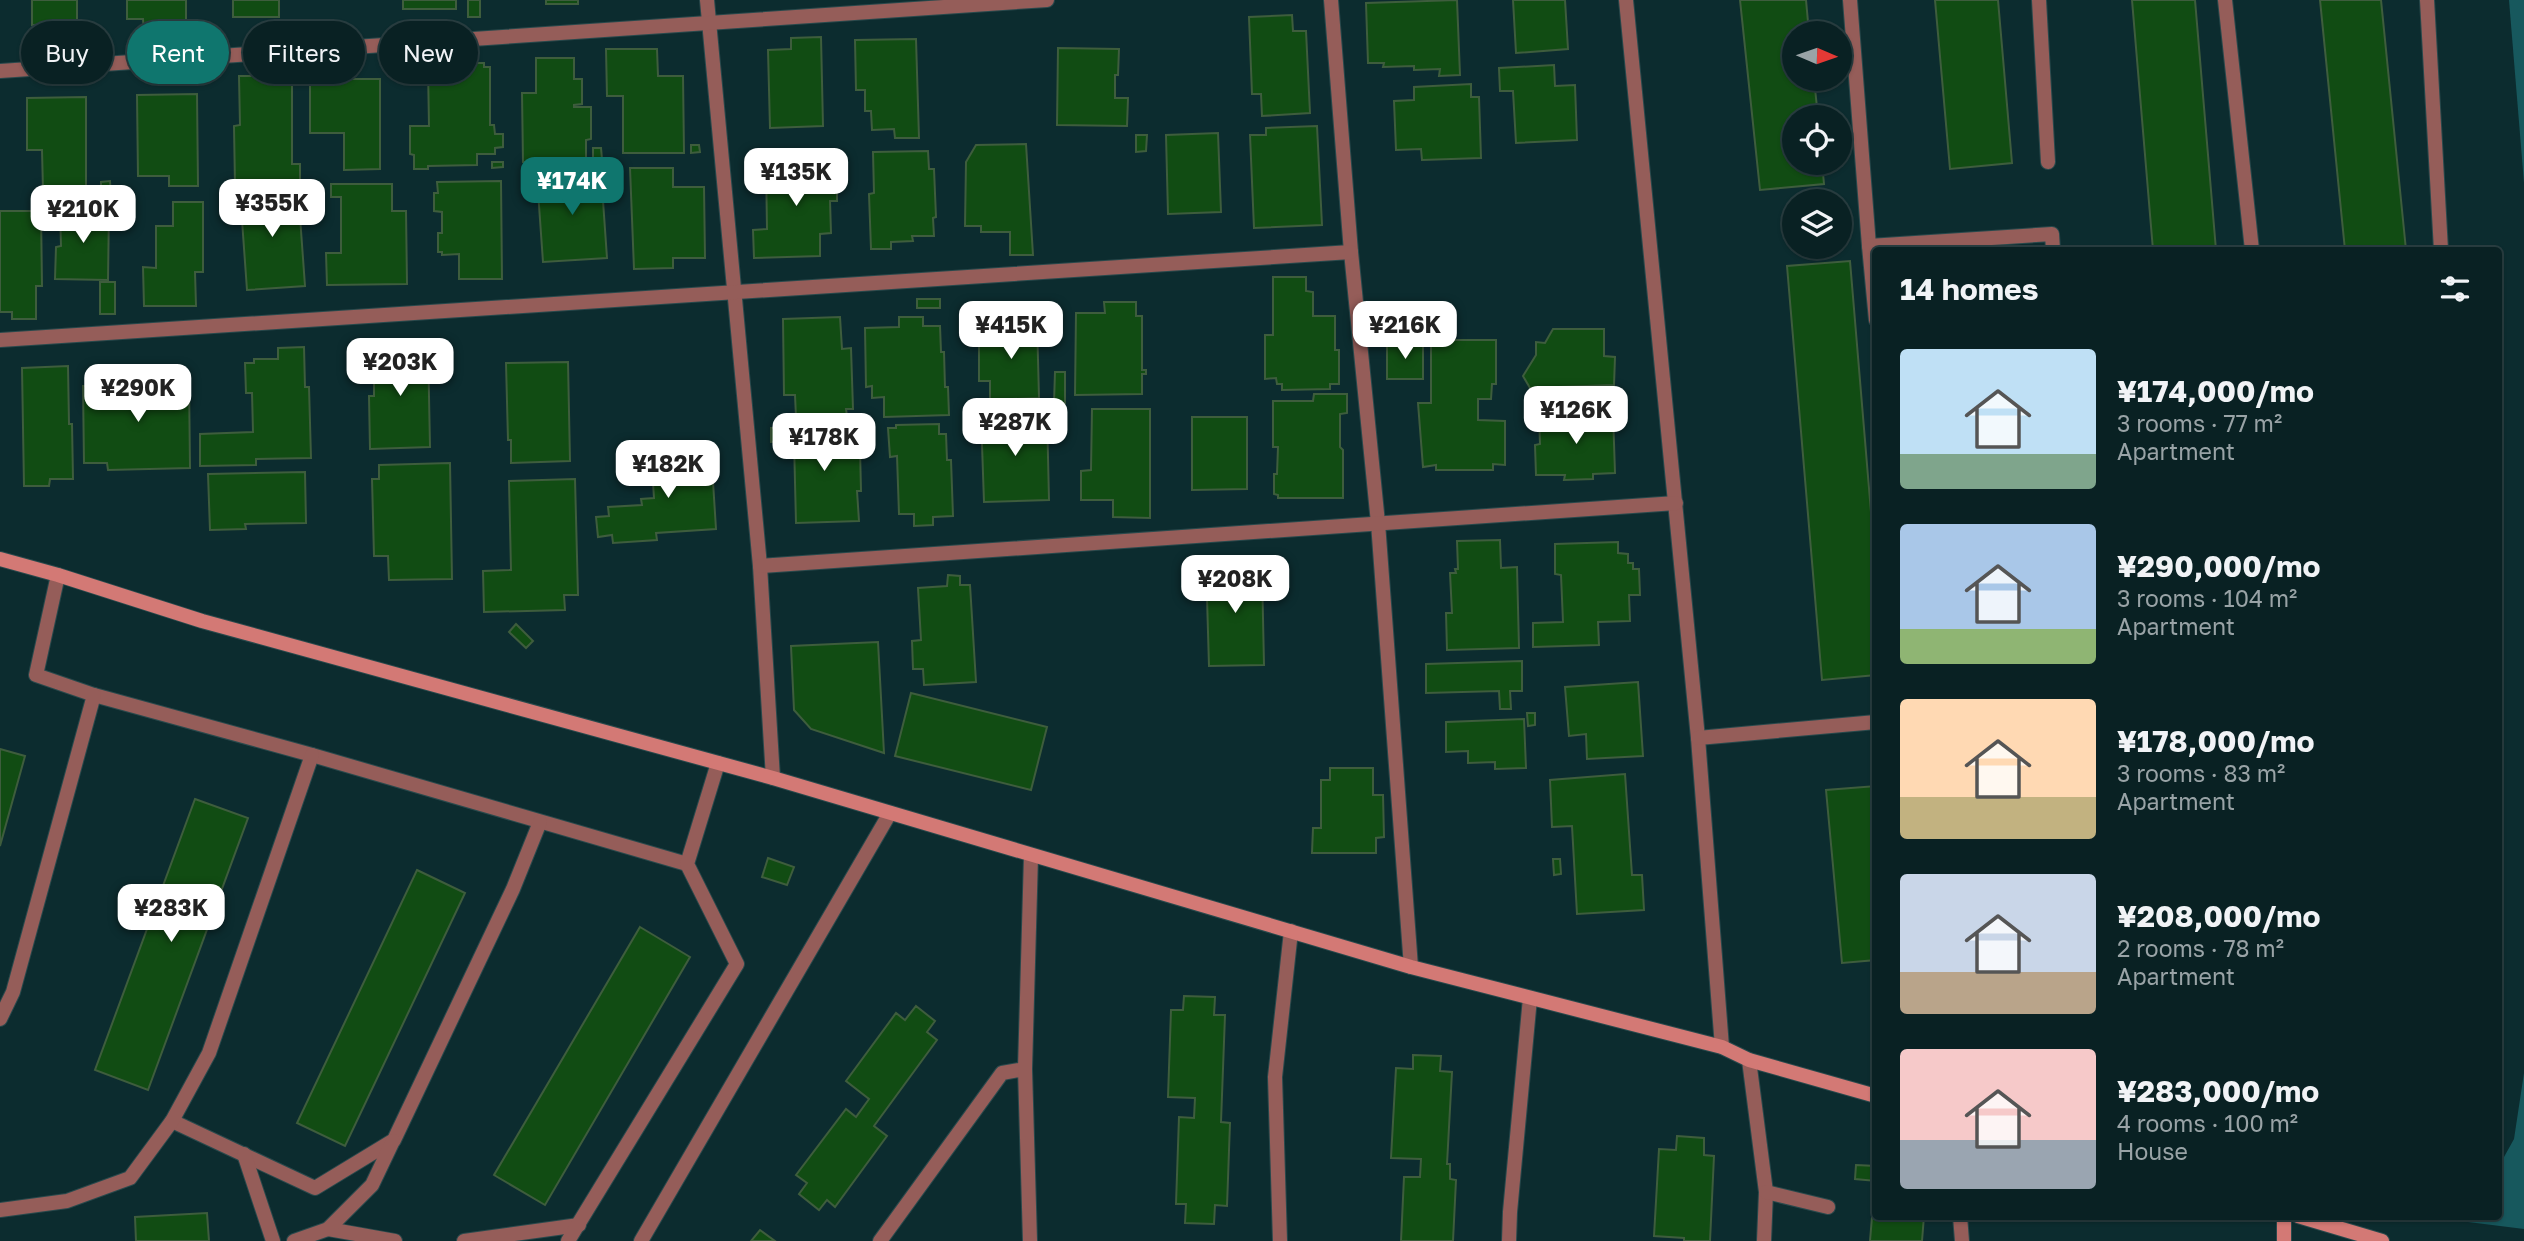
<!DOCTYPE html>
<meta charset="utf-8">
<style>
:root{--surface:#092123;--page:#172e30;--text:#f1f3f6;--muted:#99a3a6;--line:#293e41;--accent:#0f766e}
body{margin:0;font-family:"Golos Text",sans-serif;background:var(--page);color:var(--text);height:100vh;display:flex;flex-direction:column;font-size:26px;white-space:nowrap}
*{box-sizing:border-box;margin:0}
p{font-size:23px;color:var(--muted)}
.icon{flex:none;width:38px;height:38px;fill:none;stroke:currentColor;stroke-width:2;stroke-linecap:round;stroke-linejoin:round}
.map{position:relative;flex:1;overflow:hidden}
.panel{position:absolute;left:1872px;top:247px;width:630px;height:973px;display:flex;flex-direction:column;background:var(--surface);border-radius:7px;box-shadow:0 2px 5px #0004,0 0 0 2px var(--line)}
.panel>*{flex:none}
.hud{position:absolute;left:21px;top:21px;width:665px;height:63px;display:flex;gap:14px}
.needle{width:46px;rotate:92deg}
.buttons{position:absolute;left:1782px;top:21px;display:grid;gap:14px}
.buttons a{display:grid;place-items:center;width:70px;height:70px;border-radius:50%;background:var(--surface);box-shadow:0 2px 5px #0004,0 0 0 2px var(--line);font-size:35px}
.price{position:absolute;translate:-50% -60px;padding:0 16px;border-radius:14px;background:#fff;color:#222;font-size:23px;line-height:46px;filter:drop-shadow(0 2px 4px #0008)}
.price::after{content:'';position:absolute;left:50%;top:42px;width:21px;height:16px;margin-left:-10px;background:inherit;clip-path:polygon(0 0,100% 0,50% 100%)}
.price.current{background:var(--accent);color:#fff}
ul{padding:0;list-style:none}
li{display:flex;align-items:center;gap:21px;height:175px;padding:0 28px}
li span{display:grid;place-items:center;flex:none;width:196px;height:140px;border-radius:7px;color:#555}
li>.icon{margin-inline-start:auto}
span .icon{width:84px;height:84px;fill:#fffc;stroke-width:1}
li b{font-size:30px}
h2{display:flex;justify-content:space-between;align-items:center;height:84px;padding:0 28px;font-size:30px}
.tag{padding:0 24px;border-radius:32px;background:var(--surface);box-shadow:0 2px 5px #0004,0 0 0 2px var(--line);font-size:24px;line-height:63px}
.tag.current{background:var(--accent);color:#fff}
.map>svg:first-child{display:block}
.forest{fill:#17585d}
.building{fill:#114c13;stroke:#3e5d3d;stroke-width:2}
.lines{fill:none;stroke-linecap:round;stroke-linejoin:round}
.street-casing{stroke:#29494c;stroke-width:16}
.secondary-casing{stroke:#29494c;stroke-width:16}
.street{stroke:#955d59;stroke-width:14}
.secondary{stroke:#d37975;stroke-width:14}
</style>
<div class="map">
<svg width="2524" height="1241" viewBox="0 0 2524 1241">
<rect width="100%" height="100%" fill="#0c2c2f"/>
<g class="forest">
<polygon points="2509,0 2524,0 2524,183"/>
<polygon points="2524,1073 2524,1229 2468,1222 2471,1216 2499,1216 2499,1166 2514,1139"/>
</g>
<g class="building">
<polygon points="32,0 77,0 77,24 32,25"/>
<polygon points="127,0 186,0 186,33 144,33 143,19 127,19"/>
<rect x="233" y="0" width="46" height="17"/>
<rect x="403" y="0" width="53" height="9"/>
<rect x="468" y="0" width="12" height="17"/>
<rect x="546" y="0" width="32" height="4"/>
<polygon points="1457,0 1460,75 1439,76 1440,69 1414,70 1414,66 1383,67 1384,63 1368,63 1366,3"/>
<polygon points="1513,0 1565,0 1568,49 1516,53"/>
<polygon points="1740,0 1806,0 1809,33 1794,33 1794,79 1814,79 1818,117 1794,117 1794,163 1822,163 1824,184 1760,190"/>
<polygon points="1935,0 1998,0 2012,163 1950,169"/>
<polygon points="2132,0 2195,0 2216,250 2153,250"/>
<polygon points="2320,0 2381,0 2406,250 2345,250"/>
<polygon points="1292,15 1293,31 1306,31 1310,113 1262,116 1261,94 1252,94 1249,17"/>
<polygon points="821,37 823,126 770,128 768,50 791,49 791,38"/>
<polygon points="916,39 919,138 895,138 894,129 872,130 871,111 865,111 865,90 856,90 855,40"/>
<polygon points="1058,48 1119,49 1118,75 1115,75 1115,98 1128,98 1127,126 1057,125"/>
<polygon points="606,49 657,49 658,76 683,76 684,153 623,153 623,96 607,96"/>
<polygon points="536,58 574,58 574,79 582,79 582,104 574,105 574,107 591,107 591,139 586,140 586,161 523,162 522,93 536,93"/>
<polygon points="434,63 484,63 484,67 490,67 490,125 494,125 495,134 503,134 503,147 495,148 495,154 477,154 477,165 428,166 428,169 414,169 414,155 410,154 410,126 429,126 428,68 434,68"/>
<polygon points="1554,65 1555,86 1575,85 1577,140 1516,143 1513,91 1500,91 1499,68"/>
<polygon points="239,76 292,76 292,164 300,164 300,185 235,185 234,126 240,125"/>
<polygon points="310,79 380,79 380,169 344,170 344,133 310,133"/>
<polygon points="1471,84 1471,97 1479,97 1481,158 1422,160 1421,149 1396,150 1394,101 1414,100 1414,87"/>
<polygon points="197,94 198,186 169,186 169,176 138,176 137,95"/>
<polygon points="86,97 86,190 43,190 42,150 27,150 27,98"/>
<polygon points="1317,126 1322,225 1254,228 1250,135 1266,135 1266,128"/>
<polygon points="1218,133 1221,212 1168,214 1166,135"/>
<polygon points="1136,135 1147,135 1146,151 1136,152"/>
<polygon points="1026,144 1033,255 1010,255 1010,232 981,232 981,226 965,226 966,162 976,145"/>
<polygon points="691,145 699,145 700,152 691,153"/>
<polygon points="593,148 601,148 602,159 593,159"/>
<polygon points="928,151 929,169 934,169 936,217 933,218 934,236 912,236 913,241 891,242 891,249 871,249 869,194 874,193 873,152"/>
<polygon points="823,155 824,176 837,176 837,201 830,201 831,233 820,234 820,256 754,258 753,230 767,229 766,164 774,163 774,156"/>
<polygon points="492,162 503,162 503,167 492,168"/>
<polygon points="630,168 673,168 673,187 704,187 705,258 673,258 673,268 634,269"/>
<polygon points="601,172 607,258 543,262 537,177"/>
<polygon points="110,181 111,196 101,196 101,182"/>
<polygon points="501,181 502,279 459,279 459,254 442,255 442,252 438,252 438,233 442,233 442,212 434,211 434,193 438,193 437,182"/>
<polygon points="331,184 392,184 392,211 406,211 407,284 327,285 326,253 341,253 341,197 331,197"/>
<polygon points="298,189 305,286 247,290 240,192"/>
<polygon points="173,202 203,202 203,272 195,272 196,306 144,306 143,267 156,268 156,226 173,226"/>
<polygon points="109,209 108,280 55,279 56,247 61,246 60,210"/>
<polygon points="0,211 41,211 42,286 36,286 36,319 12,319 12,312 0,312"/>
<polygon points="1850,261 1876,572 1876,675 1822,680 1787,266"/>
<polygon points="1273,277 1306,277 1306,291 1313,292 1313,316 1335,316 1335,350 1339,350 1339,384 1330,384 1330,389 1282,390 1282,384 1277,384 1276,378 1265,379 1265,335 1273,335"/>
<rect x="100" y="282" width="15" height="32"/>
<rect x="917" y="299" width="23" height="9"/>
<polygon points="1104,302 1136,302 1136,316 1142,316 1142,370 1146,370 1146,374 1142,374 1142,394 1075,395 1076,313 1105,313"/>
<polygon points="840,317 842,349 851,348 853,409 846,409 847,416 796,417 795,395 784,395 783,319"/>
<polygon points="899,317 923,317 923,326 940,326 941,352 944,352 945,387 948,387 949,415 884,417 884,397 872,398 872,386 866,387 865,328 899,327"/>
<polygon points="1037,321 1039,398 990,400 990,381 979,381 979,346 989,346 988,322"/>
<polygon points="1553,329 1604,329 1604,356 1615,357 1614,385 1530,388 1523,376 1536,355 1536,342 1545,343"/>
<polygon points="1431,340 1496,340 1496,384 1492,384 1491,399 1478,399 1478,420 1505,421 1505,465 1493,464 1493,470 1436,470 1436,465 1423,467 1418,403 1431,403"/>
<rect x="1387" y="343" width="36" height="36"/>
<polygon points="428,345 430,447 370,449 369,396 374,396 374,346"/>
<polygon points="304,347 305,387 309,387 311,458 256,459 256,465 200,466 200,434 253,432 252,393 246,393 245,363 254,363 254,359 278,359 278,348"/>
<polygon points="568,362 570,461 511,463 511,440 508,440 506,363"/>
<polygon points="68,366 69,424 72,424 73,479 50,479 49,486 24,486 22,368"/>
<polygon points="1055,372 1065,372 1065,403 1054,403"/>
<polygon points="189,379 190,468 108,470 107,463 84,463 83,386 100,386 100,381"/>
<polygon points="1540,393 1571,393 1572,404 1540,404"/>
<polygon points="1314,394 1347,394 1347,413 1340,414 1340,447 1343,450 1343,498 1278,498 1278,495 1274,494 1274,474 1277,474 1278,447 1273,447 1273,401 1313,401"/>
<polygon points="1092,409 1150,409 1150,518 1113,517 1113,500 1081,500 1081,471 1091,470"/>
<polygon points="1613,413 1615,473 1593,474 1593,479 1564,480 1565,475 1536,475 1535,445 1540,444 1539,415"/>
<polygon points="1047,414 1049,500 984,502 981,416"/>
<polygon points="1192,417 1247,417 1247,489 1192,490"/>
<polygon points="939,424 939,434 946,434 947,460 951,460 953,516 933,517 933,525 914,526 914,514 899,514 897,456 890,457 888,428 896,428 896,425"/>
<polygon points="851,426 851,450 860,449 861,491 857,491 859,521 796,523 794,441 771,442 771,428"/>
<polygon points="711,450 716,529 656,533 657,540 613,543 612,535 598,537 596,517 609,516 608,507 642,505 641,499 654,498 651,453"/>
<polygon points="450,463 452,579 389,580 388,556 374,556 372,479 379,479 379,465"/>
<polygon points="305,472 306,523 245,524 246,529 210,530 208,474"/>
<polygon points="575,479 578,595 564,595 565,610 484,612 483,571 511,570 509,481"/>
<polygon points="1500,540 1501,568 1517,567 1519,648 1447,650 1446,613 1452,613 1450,573 1456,573 1455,569 1458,569 1457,541"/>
<polygon points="1618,542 1618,553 1628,554 1628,563 1633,563 1633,569 1639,569 1640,595 1629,595 1630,621 1598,622 1599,645 1533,647 1533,623 1563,622 1561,575 1555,574 1555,544"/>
<polygon points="1245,562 1245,572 1262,571 1264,665 1209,666 1206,563"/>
<polygon points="948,575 960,576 960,585 970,585 976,682 924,685 923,669 913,669 912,641 921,640 918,588 947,586"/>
<polygon points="516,624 533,641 526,648 509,632"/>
<polygon points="878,642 884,753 811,729 794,710 791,646"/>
<polygon points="1522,661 1522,691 1510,691 1511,709 1500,709 1499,691 1426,693 1426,664"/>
<polygon points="1638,682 1643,756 1587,759 1586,734 1569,736 1565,687"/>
<polygon points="911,693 1047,727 1031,790 895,756"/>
<polygon points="1527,713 1535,713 1535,725 1528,726"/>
<polygon points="1524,719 1526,768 1495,769 1495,762 1468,763 1468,751 1446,752 1446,722"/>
<polygon points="0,749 25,756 0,846"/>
<polygon points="1330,768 1373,768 1373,795 1383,795 1384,837 1376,838 1376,853 1312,853 1313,828 1321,828 1321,780 1330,780"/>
<polygon points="1625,774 1632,875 1642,875 1644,910 1577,914 1572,826 1552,827 1550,780"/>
<polygon points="1876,786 1876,960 1842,963 1826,790"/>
<polygon points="195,799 248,818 148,1090 95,1070"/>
<polygon points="768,858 794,867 787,885 762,877"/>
<polygon points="1553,859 1560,859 1561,874 1554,875"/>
<polygon points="417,870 465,893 345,1146 297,1123"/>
<polygon points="640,927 690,957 545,1205 494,1175"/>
<polygon points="1184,996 1215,997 1214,1015 1225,1015 1221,1122 1230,1123 1227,1206 1215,1205 1214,1224 1185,1223 1186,1204 1176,1204 1179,1117 1194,1118 1195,1098 1168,1097 1171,1010 1183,1010"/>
<polygon points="916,1006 935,1021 927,1032 937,1040 874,1126 887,1136 835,1207 827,1200 819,1210 799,1194 807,1183 796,1175 846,1109 856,1117 869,1099 846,1081 896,1013 905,1020"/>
<polygon points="1413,1055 1441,1056 1440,1071 1452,1072 1447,1164 1450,1164 1450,1179 1456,1180 1453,1241 1401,1241 1404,1177 1420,1177 1421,1159 1391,1158 1396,1068 1413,1069"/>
<polygon points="1677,1136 1704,1138 1704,1155 1714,1156 1710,1241 1684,1241 1684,1238 1654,1236 1659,1149 1676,1150"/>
<polygon points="1856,1165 1876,1166 1876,1181 1855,1179"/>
<polygon points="1873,1205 1876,1205 1876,1216 1924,1216 1922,1241 1870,1241"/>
<polygon points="207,1213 209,1241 136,1241 135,1217"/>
<polygon points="760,1230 775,1241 751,1241"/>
</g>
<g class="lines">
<g class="street-casing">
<g id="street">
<polyline points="707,0 760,566 773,778"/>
<polyline points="1331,0 1351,252 1378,523 1411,967"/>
<polyline points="1626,0 1698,738 1722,1047"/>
<polyline points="1850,0 1869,246"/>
<polyline points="2039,0 2048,162"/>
<polyline points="2225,0 2252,250"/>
<polyline points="2427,0 2441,250"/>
<polyline points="0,71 1047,0"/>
<polyline points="1876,320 1869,246 2052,234 2053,250"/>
<polyline points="0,340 1351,252"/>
<polyline points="760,566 1676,503"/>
<polyline points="94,695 312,755 687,864"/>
<polyline points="1698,738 1876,722"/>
<polyline points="0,1019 13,992 94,695 36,675 58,575"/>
<polyline points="1749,1060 1766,1192 1764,1241"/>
<polyline points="172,1121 315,1188 394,1140 513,889 540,822"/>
<polyline points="244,1154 273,1241"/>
<polyline points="1766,1192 1828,1207"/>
<polyline points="0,1210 67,1201 130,1178 172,1121 209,1053 312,755"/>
<polyline points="1960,1216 1962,1241"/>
<polyline points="328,1229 395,1241"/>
<polyline points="294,1241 328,1229 372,1185 393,1141"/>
<polyline points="464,1241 579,1225"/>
<polyline points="568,1241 737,964 687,864 718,763"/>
<polyline points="641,1241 890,813"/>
<polyline points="880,1241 1002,1073 1025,1069"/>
<polyline points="1030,1241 1025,1069 1031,856"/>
<polyline points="1280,1241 1275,1077 1291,931"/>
<polyline points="1509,1241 1510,1212 1530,998"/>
</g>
</g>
<g class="secondary-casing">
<g id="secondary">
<polyline points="0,559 58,575 202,621 773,778 1411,967 1722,1047 1749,1060 1876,1096"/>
<polyline points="2298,1216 2382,1241"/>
<polyline points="2284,1241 2284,1216"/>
</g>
</g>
<use href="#street" class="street"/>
<use href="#secondary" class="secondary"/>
</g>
</svg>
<div class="buttons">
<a><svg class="needle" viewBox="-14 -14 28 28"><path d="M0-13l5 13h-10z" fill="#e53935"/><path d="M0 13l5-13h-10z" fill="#99a3a6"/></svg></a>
<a><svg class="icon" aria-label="locate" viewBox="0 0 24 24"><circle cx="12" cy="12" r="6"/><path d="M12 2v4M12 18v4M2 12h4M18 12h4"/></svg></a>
<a><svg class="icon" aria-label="layers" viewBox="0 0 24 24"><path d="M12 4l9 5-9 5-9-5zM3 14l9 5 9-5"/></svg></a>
</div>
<b class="price" style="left:796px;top:208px">¥135K</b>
<b class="price current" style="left:572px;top:217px">¥174K</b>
<b class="price" style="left:272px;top:239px">¥355K</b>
<b class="price" style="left:83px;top:245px">¥210K</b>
<b class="price" style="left:1011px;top:361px">¥415K</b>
<b class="price" style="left:1405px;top:361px">¥216K</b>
<b class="price" style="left:400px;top:398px">¥203K</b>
<b class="price" style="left:138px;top:424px">¥290K</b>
<b class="price" style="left:1576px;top:446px">¥126K</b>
<b class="price" style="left:1015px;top:458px">¥287K</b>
<b class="price" style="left:824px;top:473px">¥178K</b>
<b class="price" style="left:668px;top:500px">¥182K</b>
<b class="price" style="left:1235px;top:615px">¥208K</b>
<b class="price" style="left:171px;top:944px">¥283K</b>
<div class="hud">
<a class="tag">Buy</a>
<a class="tag current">Rent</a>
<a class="tag">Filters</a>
<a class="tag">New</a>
</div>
<section class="panel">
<h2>14 homes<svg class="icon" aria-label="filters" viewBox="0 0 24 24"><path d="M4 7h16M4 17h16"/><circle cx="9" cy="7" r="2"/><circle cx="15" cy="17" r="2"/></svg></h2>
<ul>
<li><span style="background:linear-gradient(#bfe0f5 75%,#7fa58c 0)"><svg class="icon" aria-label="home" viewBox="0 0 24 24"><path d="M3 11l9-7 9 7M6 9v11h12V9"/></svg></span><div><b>¥174,000/mo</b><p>3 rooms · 77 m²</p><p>Apartment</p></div></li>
<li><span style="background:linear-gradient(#a9c7e8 75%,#8fb573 0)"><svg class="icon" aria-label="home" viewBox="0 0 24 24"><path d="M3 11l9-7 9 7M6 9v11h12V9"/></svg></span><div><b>¥290,000/mo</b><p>3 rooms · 104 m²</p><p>Apartment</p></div></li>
<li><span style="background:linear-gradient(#ffd9b3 70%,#c2b280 0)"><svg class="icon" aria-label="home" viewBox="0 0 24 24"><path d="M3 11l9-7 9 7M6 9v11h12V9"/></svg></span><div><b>¥178,000/mo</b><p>3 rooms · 83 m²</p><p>Apartment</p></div></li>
<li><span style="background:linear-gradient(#c9d6e8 70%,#b9a48a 0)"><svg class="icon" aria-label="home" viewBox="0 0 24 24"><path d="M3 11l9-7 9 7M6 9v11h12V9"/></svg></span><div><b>¥208,000/mo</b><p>2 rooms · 78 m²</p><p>Apartment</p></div></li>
<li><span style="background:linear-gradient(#f6c9c9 65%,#9aa5b1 0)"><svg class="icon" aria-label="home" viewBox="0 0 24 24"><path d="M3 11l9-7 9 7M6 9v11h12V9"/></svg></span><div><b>¥283,000/mo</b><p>4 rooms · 100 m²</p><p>House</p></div></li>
</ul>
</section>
</div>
